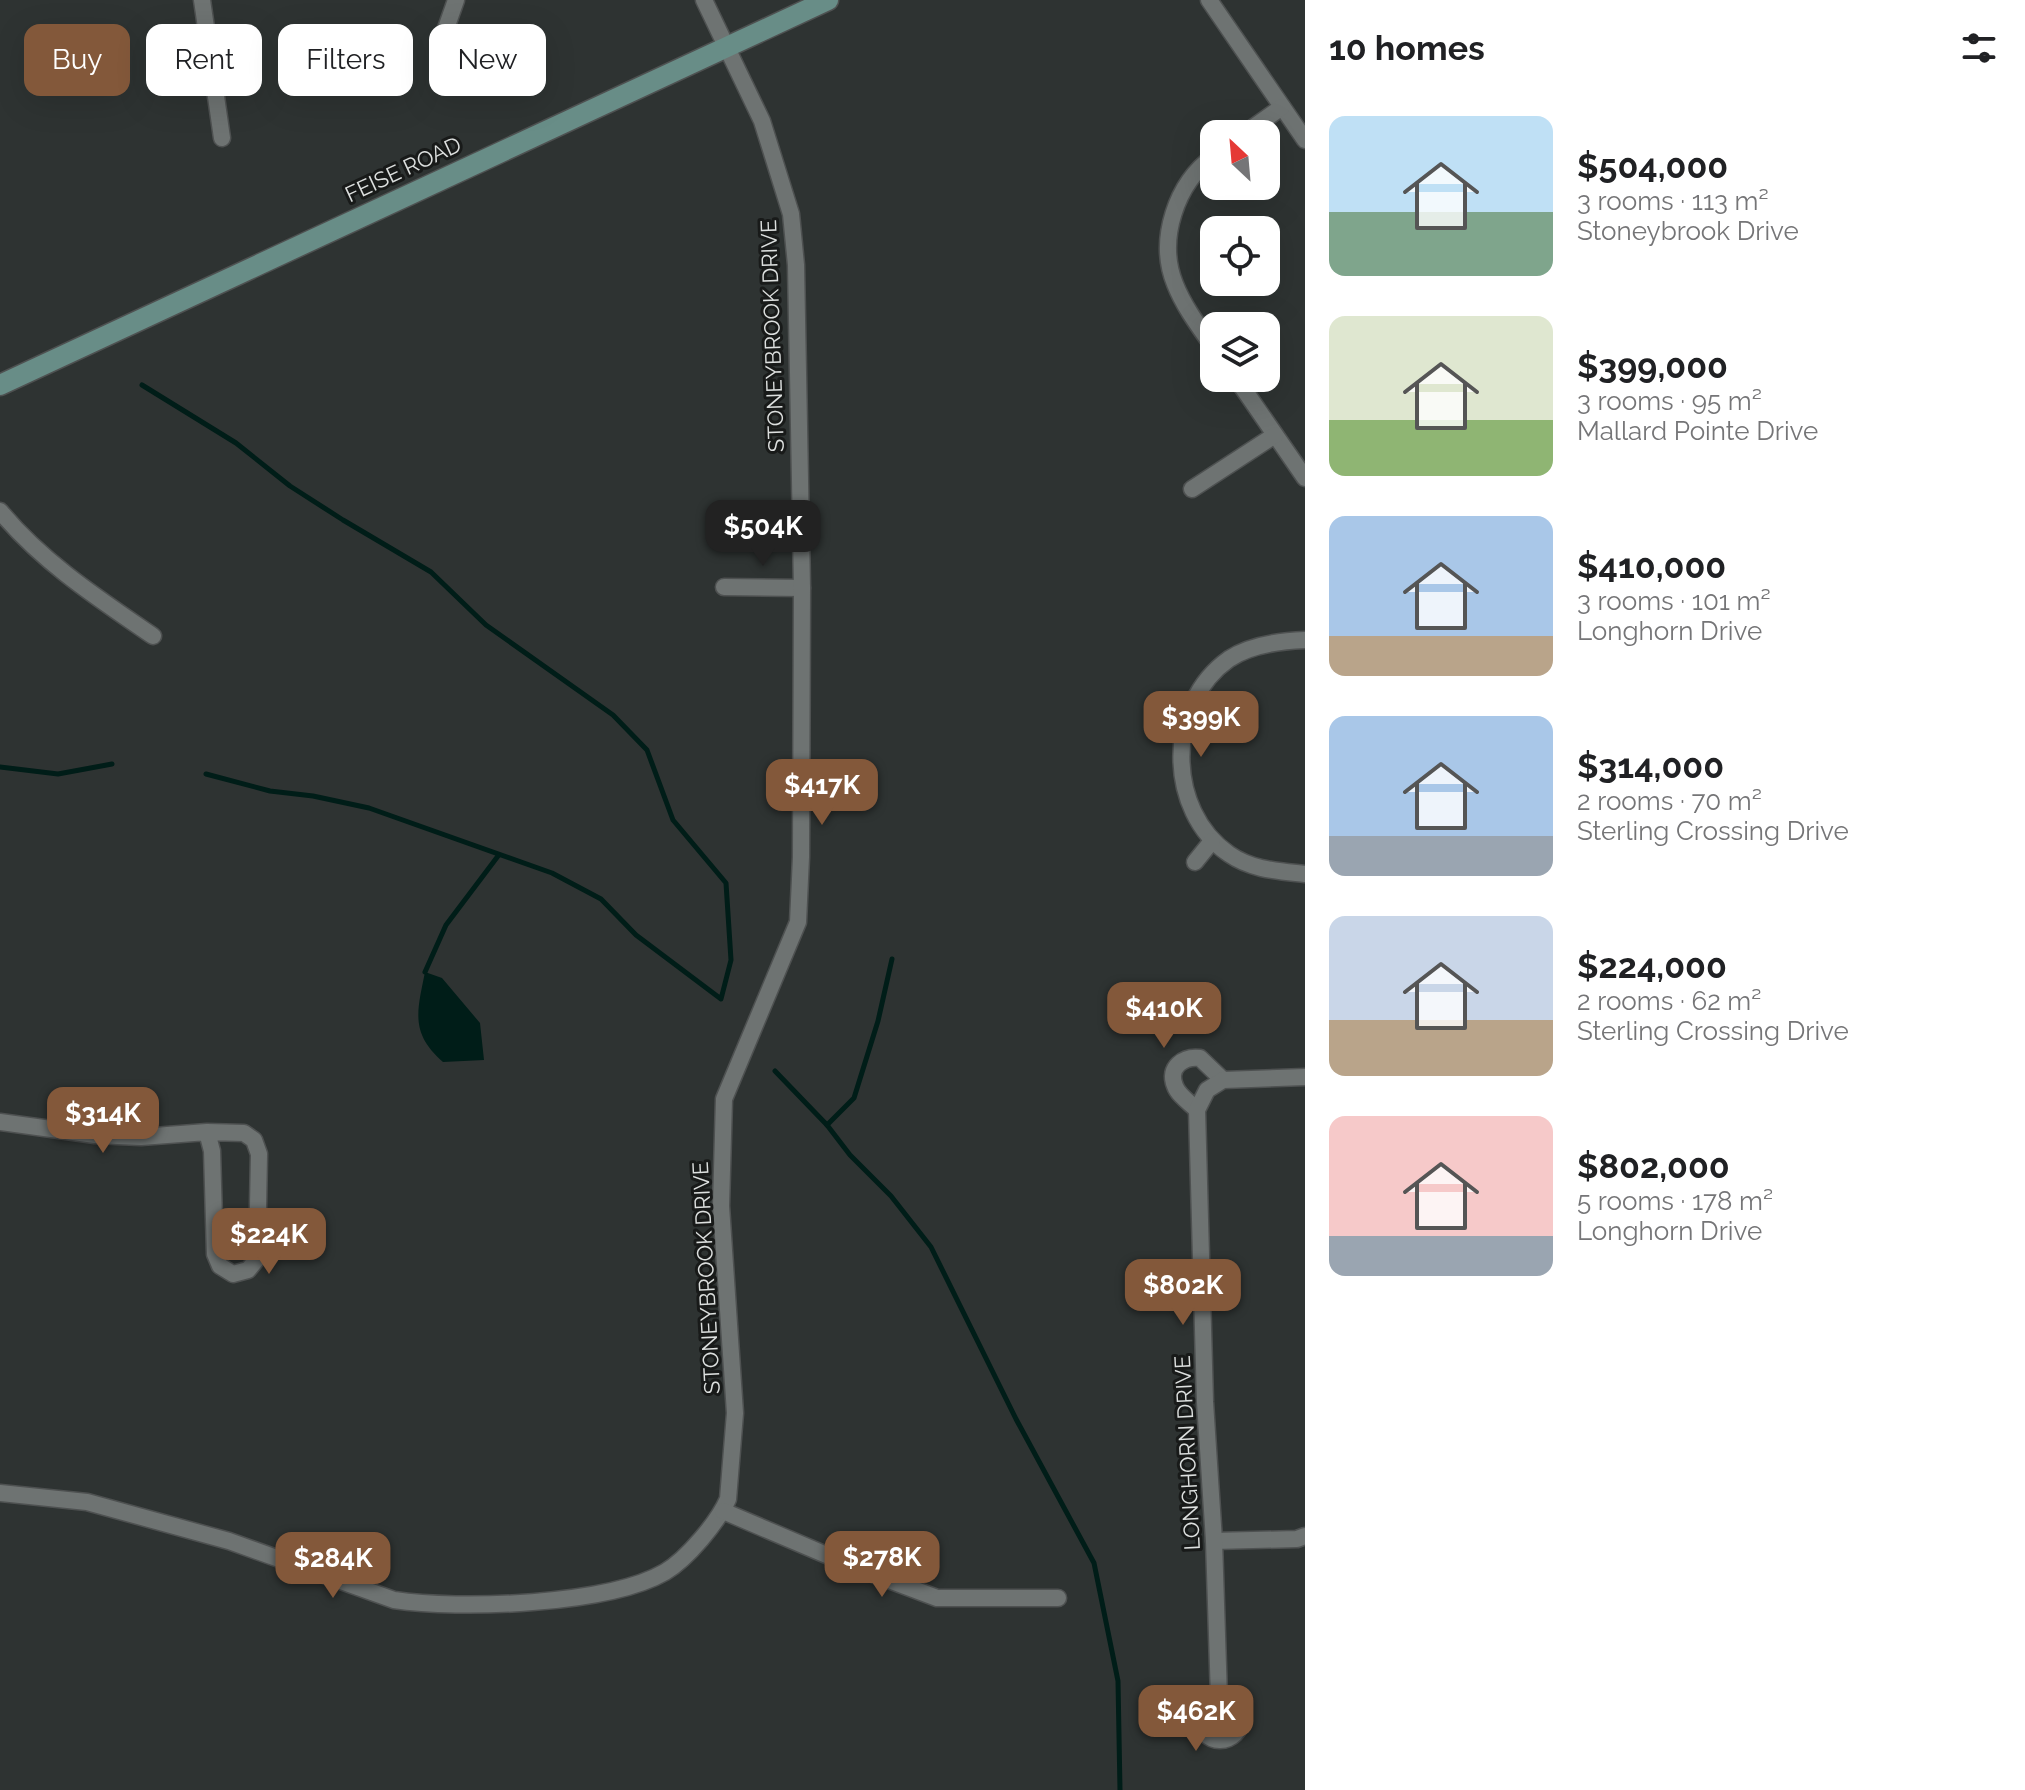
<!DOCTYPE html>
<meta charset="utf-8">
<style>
:root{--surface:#fff;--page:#f6f6f6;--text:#202124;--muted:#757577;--accent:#83583a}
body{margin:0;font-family:Raleway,sans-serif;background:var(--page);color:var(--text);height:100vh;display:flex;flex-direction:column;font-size:30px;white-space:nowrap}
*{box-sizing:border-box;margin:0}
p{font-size:26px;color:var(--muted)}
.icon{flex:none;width:44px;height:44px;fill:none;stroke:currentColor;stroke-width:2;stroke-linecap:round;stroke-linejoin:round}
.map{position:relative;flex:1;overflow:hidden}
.side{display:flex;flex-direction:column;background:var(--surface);width:720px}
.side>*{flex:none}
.guide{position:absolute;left:24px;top:24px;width:760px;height:72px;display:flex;gap:16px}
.needle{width:52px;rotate:334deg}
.buttons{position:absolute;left:1200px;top:120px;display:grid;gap:16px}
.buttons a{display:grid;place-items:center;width:80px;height:80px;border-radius:16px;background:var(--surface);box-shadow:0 8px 32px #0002;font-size:40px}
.price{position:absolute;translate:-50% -68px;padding:0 18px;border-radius:16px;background:var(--accent);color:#fff;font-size:26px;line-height:52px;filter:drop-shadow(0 2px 4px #0008)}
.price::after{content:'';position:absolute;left:50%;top:48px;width:24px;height:18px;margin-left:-12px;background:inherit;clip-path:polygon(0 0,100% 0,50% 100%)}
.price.selected{background:#222;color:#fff}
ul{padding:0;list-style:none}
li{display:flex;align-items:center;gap:24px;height:200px;padding:0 24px}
li span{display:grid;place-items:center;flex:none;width:224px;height:160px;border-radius:16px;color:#555}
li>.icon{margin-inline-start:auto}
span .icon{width:96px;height:96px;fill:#fffc;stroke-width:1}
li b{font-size:34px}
h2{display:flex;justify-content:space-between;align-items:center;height:96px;padding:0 24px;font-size:34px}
.tag{padding:0 28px;border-radius:16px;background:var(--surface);box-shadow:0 8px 32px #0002;font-size:28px;line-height:72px}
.tag.selected{background:var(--accent);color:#fff}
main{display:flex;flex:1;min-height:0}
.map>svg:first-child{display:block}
.water{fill:#001d18}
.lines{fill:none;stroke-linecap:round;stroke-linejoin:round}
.stream{stroke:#001d18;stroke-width:5}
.minor-casing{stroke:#4e5151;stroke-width:19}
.secondary-casing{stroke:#4e5151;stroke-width:23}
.minor{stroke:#6e7372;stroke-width:16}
.secondary{stroke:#688d87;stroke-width:20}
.labels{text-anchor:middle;stroke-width:6;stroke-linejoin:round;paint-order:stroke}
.street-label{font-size:22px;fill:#dde0df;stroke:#181a19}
</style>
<main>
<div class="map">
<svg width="1305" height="1790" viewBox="0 0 1305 1790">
<rect width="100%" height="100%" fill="#2e3332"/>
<path class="water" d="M425,972L442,978L480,1023L484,1060L443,1062C410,1033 417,1012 425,972Z"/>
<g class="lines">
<g class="stream">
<polyline points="142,385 236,443 290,486 343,520 431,572 486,625 613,715 647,750 673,820 726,883 731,960 721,999 636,935 601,899 552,873 369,808 313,796 270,791 206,774"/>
<polyline points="0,767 58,774 112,764"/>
<polyline points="425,972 446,925 498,856"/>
<polyline points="775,1071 827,1125 850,1155 891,1196 931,1247 1016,1419 1094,1563 1118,1681 1120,1790"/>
<polyline points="827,1125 854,1098 878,1021 892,959"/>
</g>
<g class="minor-casing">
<g id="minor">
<polyline points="202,0 222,138"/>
<polyline points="1209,0 1305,140"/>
<polyline points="444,34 456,0"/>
<polyline points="1244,134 1282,107"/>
<path d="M1214,156C1176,183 1157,240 1175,284C1184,307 1200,328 1214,348"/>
<polyline points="1236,378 1305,478"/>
<polyline points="1192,489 1275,435"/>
<path d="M0,511C42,562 99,599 153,636"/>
<polyline points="724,587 802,588"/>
<path d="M1305,640C1280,641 1250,645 1229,659C1165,704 1166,811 1229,854C1252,870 1278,871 1305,874"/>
<polyline points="1195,862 1212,841"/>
<path d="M1197,1110C1190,1103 1178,1095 1175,1086C1167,1067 1184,1056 1200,1058L1223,1080"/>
<polyline points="0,1122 95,1135 141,1137 207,1132 244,1133 254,1140 259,1154 257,1259 248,1270 233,1274 220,1266 215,1254 212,1151 207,1132"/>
<path d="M0,1493L87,1502L229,1541L394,1600C459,1610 608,1605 665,1572C687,1559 718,1522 728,1499L735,1413L721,1206L724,1099L798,922L801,857L802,588L796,265L791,214L762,121L704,0"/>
<polyline points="723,1511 857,1568 937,1598 1058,1598"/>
<polyline points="1214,1541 1297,1539 1305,1536"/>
<circle cx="1220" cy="1719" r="21"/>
<polyline points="1219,1698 1214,1541 1205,1402 1197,1110 1207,1090 1223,1080 1305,1077"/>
</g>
</g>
<g class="secondary-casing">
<polyline id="secondary" points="0,385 828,0"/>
</g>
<use href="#minor" class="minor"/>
<use href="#secondary" class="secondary"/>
</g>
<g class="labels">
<g class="street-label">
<text transform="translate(403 169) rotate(-25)" y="8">FEISE ROAD</text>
<text transform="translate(772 336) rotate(-92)" y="8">STONEYBROOK DRIVE</text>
<text transform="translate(706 1278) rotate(-93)" y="8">STONEYBROOK DRIVE</text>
<text transform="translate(1187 1453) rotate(-93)" y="8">LONGHORN DRIVE</text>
</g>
</g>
</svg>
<div class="buttons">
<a><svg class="needle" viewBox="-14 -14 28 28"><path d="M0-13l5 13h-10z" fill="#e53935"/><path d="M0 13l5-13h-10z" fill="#757577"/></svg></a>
<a><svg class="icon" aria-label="locate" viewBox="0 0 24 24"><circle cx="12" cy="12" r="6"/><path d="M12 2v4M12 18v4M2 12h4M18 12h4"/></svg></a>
<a><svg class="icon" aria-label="layers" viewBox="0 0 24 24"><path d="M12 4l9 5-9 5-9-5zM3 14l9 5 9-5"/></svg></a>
</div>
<b class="price selected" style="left:763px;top:568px">$504K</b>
<b class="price" style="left:1201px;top:759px">$399K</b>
<b class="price" style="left:822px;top:827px">$417K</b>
<b class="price" style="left:1164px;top:1050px">$410K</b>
<b class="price" style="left:103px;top:1155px">$314K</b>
<b class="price" style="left:269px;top:1276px">$224K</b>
<b class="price" style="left:1183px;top:1327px">$802K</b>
<b class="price" style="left:882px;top:1599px">$278K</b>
<b class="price" style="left:333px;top:1600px">$284K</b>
<b class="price" style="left:1196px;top:1753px">$462K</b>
<div class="guide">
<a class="tag selected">Buy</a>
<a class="tag">Rent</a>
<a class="tag">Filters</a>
<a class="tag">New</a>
</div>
</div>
<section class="side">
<h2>10 homes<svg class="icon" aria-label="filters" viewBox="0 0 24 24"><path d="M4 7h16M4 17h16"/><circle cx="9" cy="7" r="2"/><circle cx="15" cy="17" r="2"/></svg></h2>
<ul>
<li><span style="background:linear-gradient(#bfe0f5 60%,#7fa58c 0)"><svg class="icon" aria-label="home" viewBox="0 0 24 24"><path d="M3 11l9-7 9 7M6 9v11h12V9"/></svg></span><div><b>$504,000</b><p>3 rooms · 113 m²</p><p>Stoneybrook Drive</p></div></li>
<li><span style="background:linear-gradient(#dfe7d0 65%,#8fb573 0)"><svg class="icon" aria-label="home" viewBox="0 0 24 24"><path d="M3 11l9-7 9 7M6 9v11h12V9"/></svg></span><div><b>$399,000</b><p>3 rooms · 95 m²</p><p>Mallard Pointe Drive</p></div></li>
<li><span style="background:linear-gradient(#a9c7e8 75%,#b9a48a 0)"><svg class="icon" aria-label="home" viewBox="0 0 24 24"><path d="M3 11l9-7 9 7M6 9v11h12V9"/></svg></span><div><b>$410,000</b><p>3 rooms · 101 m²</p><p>Longhorn Drive</p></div></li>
<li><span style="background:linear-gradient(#a9c7e8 75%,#9aa5b1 0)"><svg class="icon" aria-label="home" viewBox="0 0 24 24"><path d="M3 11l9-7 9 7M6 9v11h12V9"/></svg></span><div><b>$314,000</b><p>2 rooms · 70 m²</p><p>Sterling Crossing Drive</p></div></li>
<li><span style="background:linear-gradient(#c9d6e8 65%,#b9a48a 0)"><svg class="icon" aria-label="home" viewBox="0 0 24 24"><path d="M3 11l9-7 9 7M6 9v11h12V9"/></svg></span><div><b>$224,000</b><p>2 rooms · 62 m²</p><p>Sterling Crossing Drive</p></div></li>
<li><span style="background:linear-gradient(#f6c9c9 75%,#9aa5b1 0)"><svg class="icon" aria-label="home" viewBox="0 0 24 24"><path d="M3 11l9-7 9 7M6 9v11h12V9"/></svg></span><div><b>$802,000</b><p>5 rooms · 178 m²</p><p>Longhorn Drive</p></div></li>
</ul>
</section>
</main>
